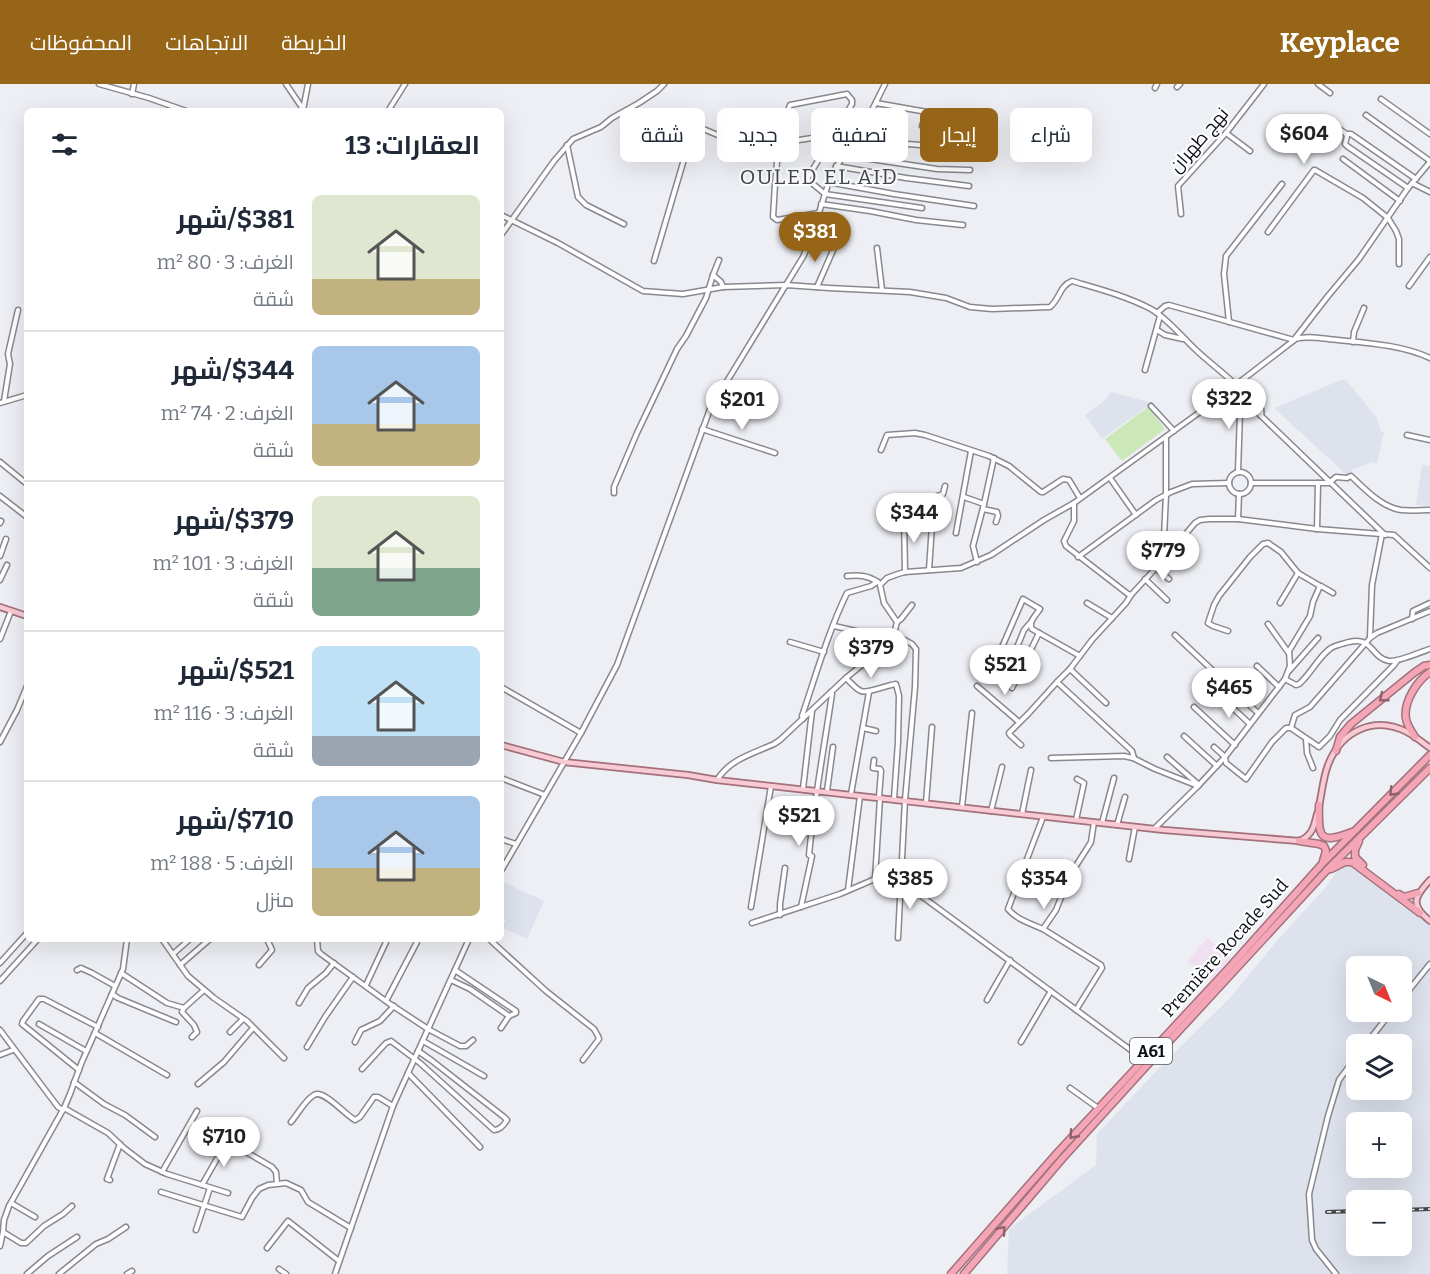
<!DOCTYPE html>
<html lang="ar">
<meta charset="utf-8">
<style>
:root{--surface:#fff;--page:#f6f6f7;--text:#1f2937;--muted:#747a83;--line:#e0e1e3;--accent:#976518}
body{margin:0;font-family:Bitter,Cairo,serif;background:var(--page);color:var(--text);direction:rtl;height:100vh;display:flex;flex-direction:column;font-size:22px;white-space:nowrap}
*{box-sizing:border-box;margin:0}
p{font-size:20px;color:var(--muted)}
.icon{flex:none;width:33px;height:33px;fill:none;stroke:currentColor;stroke-width:2;stroke-linecap:round;stroke-linejoin:round}
.map{position:relative;flex:1;overflow:hidden;direction:ltr}
.sheet{position:absolute;left:24px;top:24px;width:480px;height:834px;display:flex;flex-direction:column;background:var(--surface);border-radius:9px;box-shadow:0 6px 24px #0002;direction:rtl}
.sheet>*{flex:none}
.top-card{position:absolute;left:522px;top:24px;width:570px;height:54px;direction:rtl;display:flex;gap:12px}
.needle{width:39px;rotate:137deg}
.controls{position:absolute;left:1346px;top:872px;display:grid;gap:12px}
.controls a{display:grid;place-items:center;width:66px;height:66px;border-radius:9px;background:var(--surface);box-shadow:0 6px 24px #0002;font-size:30px}
.price{position:absolute;translate:-50% -51px;padding:0 14px;border-radius:21px;background:#fff;color:#222;font-size:20px;line-height:39px;filter:drop-shadow(0 2px 3px #0008)}
.price::after{content:'';position:absolute;left:50%;top:36px;width:18px;height:14px;margin-left:-9px;background:inherit;clip-path:polygon(0 0,100% 0,50% 100%)}
.price.selected{background:var(--accent);color:#fff}
ul{padding:0;list-style:none}
li{display:flex;align-items:center;gap:18px;height:150px;padding:0 24px}
li+li{border-top:2px solid var(--line)}
li span{display:grid;place-items:center;flex:none;width:168px;height:120px;border-radius:9px;color:#555}
li>.icon{margin-inline-start:auto}
span .icon{width:72px;height:72px;fill:#fffc;stroke-width:1}
li b{font-size:26px}
h2{display:flex;justify-content:space-between;align-items:center;height:72px;padding:0 24px;font-size:26px}
.chip{padding:0 21px;border-radius:9px;background:var(--surface);box-shadow:0 6px 24px #0002;font-size:21px;line-height:54px}
.chip.selected{background:var(--accent);color:#fff}
header{display:flex;align-items:center;gap:36px;box-sizing:border-box;height:84px;padding:0 30px;background:var(--accent);color:#fff}
header strong{font-size:28px}
nav{display:flex;gap:33px;margin-inline-start:auto;font-size:21px}
.map>svg:first-child{display:block}
.commercial{fill:#f0dff1}
.built{fill:#dde2ed;fill-rule:evenodd}
.grass{fill:#cce7b8}
.lines{fill:none;stroke-linecap:round;stroke-linejoin:round}
.minor-casing{stroke:#88898e;stroke-width:7}
.major-casing{stroke:#a3717c;stroke-width:8}
.highway-casing{stroke:#a3717c;stroke-width:9}
.minor{stroke:#fff;stroke-width:4}
.major{stroke:#f8cad4;stroke-width:4.5}
.highway{stroke:#f4a6b7;stroke-width:6}
.rail-casing{stroke:#464749;stroke-width:4}
.rail{stroke:#fcfdff;stroke-width:1.5;stroke-dasharray:4.5;stroke-linecap:butt}
.oneway{stroke:#8c626b}
.labels{text-anchor:middle;stroke-width:4.5;stroke-linejoin:round;paint-order:stroke}
.shield{fill:#fcfdff;stroke:#555657;stroke-width:1.5}
.shield-label{font-size:16px;font-weight:bold;fill:#0d0e0f}
.street-label{font-size:18px;fill:#0d0e0f;stroke:#fcfdff}
.quarter-label{font-size:21px;letter-spacing:1.5px;fill:#45474b;stroke:#fcfdff}
</style>
<header>
<strong>Keyplace</strong>
<nav><a>الخريطة</a><a>الاتجاهات</a><a>المحفوظات</a></nav>
</header>
<div class="map">
<svg width="1430" height="1190" viewBox="0 0 1430 1190">
<rect width="100%" height="100%" fill="#edeff4"/>
<polygon class="commercial" points="1208,854 1230,874 1211,896 1187,877"/>
<g class="built">
<polygon points="1341,296 1346,296 1377,334 1381,347 1384,348 1377,379 1372,378 1352,386 1347,391 1274,324"/>
<polygon points="1111,308 1152,319 1102,355 1085,331 1105,316"/>
<polygon points="1422,381 1430,382 1430,422 1416,421"/>
<path d="M1350,782L1361,786L1392,811L1401,822L1414,829L1430,841V1190H1007L1009,1145L1096,1081L1097,1050L1163,980L1230,914L1275,859L1326,803L1339,784ZM1356,882H1401V927H1356ZM1356,960H1401V1005H1356ZM1356,1038H1401V1083H1356ZM1356,1116H1401V1161H1356Z"/>
<polygon points="501,797 544,817 527,855 501,843 506,836 501,833"/>
</g>
<polygon class="grass" points="1148,323 1165,345 1122,377 1105,355"/>
<g class="lines">
<g class="minor-casing">
<g id="minor">
<polyline points="99,0 149,14 186,27"/>
<polyline points="286,0 303,25"/>
<polyline points="1318,0 1330,9"/>
<polyline points="1177,3 1180,0"/>
<polyline points="1155,4 1157,0"/>
<polyline points="132,10 134,0"/>
<polyline points="1381,15 1430,50"/>
<polyline points="876,19 927,28"/>
<polyline points="303,26 308,0"/>
<polyline points="388,27 405,0"/>
<polyline points="788,29 795,57"/>
<polyline points="1366,31 1430,77"/>
<polyline points="1325,35 1345,49 1347,52 1345,60 1347,62 1408,104"/>
<polyline points="922,42 927,28 953,33"/>
<polyline points="701,44 720,52"/>
<polyline points="1226,49 1250,67"/>
<polyline points="1347,50 1351,50 1416,95"/>
<polyline points="857,53 908,60 969,65"/>
<polyline points="779,59 832,51"/>
<polyline points="567,61 578,113 586,121 624,140"/>
<polyline points="844,71 937,85 970,86"/>
<polyline points="1343,75 1400,117"/>
<polyline points="836,82 906,94 969,102"/>
<polyline points="828,98 894,110 974,122"/>
<polyline points="1412,99 1430,108"/>
<polyline points="821,120 870,127 916,136 963,141"/>
<polyline points="819,129 777,136 773,133 775,100 780,46 790,21 847,10 852,16 852,20 807,95 825,110 922,124"/>
<polyline points="1181,130 1178,102 1226,49 1264,0"/>
<path d="M501,131L558,159L643,207L683,210L723,203L786,201L829,204L910,208L946,214L970,223L992,225L1050,223C1060,215 1059,202 1072,197C1099,205 1126,212 1151,225C1167,234 1182,253 1196,266C1216,285 1241,300 1254,325L1385,451"/>
<polyline points="1268,148 1314,86 1315,86 1363,114 1388,134 1396,147 1399,155 1399,180"/>
<polyline points="501,151 554,77 573,55 601,43 612,34 639,19 657,7 664,0"/>
<polyline points="877,164 882,206"/>
<polyline points="654,177 690,55"/>
<polyline points="713,191 721,198 723,203"/>
<polyline points="1409,202 1430,173"/>
<polyline points="817,203 834,164"/>
<polyline points="1157,229 1165,222 1169,221 1294,256"/>
<polyline points="1229,238 1224,190 1226,172 1282,100"/>
<polyline points="1157,246 1165,251 1183,255"/>
<path d="M1295,255C1309,251 1324,255 1338,256C1368,259 1402,261 1430,274"/>
<polyline points="1353,258 1354,248 1364,224"/>
<polyline points="1145,286 1160,232"/>
<polyline points="4,317 10,280 8,270 18,226"/>
<polyline points="0,319 27,311"/>
<polyline points="1151,322 1174,347"/>
<polyline points="702,345 775,369"/>
<polyline points="1407,351 1430,356"/>
<polyline points="1166,354 1166,411 1164,453 1166,472"/>
<polyline points="881,366 887,351 915,349 925,351 989,372 1009,382 1041,408 1043,408 1063,395 1069,396 1080,414"/>
<polyline points="0,378 27,400"/>
<circle cx="1240" cy="399" r="11"/>
<path d="M1238,388L1240,328L1250,317C1259,319 1263,323 1261,332"/>
<polyline points="1110,394 1136,431"/>
<path d="M1251,399H1329L1336,393L1347,394L1351,392C1365,405 1381,423 1401,426C1411,427 1421,426 1430,426"/>
<polyline points="614,409 614,403 637,349 677,265 686,252 706,214 713,191 719,176"/>
<polyline points="0,412 27,433"/>
<polyline points="964,413 984,420 973,462 977,478"/>
<polyline points="1074,419 1074,437 1064,457 1066,462 1128,510 1131,511 1166,473 1195,439 1200,436 1209,435 1238,435 1317,445 1394,451 1430,484"/>
<polyline points="984,420 994,374"/>
<polyline points="983,425 997,428 998,432 996,438"/>
<polyline points="904,432 905,488"/>
<polyline points="1238,435 1239,410"/>
<polyline points="0,439 1,437"/>
<polyline points="1317,445 1318,399"/>
<polyline points="956,449 971,367"/>
<polyline points="0,472 6,455"/>
<polyline points="1078,473 1156,416 1171,408 1192,400 1229,399"/>
<polyline points="1156,484 1169,495"/>
<polyline points="929,486 932,441 937,412 943,410 945,402"/>
<path d="M847,492C859,491 867,491 878,498"/>
<polyline points="1145,495 1167,516"/>
<polyline points="0,496 7,481"/>
<polyline points="1321,502 1333,509"/>
<polyline points="1087,519 1112,534"/>
<polyline points="1280,519 1298,489"/>
<polyline points="1412,535 1413,527 1430,519"/>
<polyline points="897,538 901,535 912,521"/>
<polyline points="1268,540 1288,568"/>
<polyline points="834,542 891,555"/>
<polyline points="1228,547 1213,542 1208,539 1214,521 1219,512 1250,473 1263,460 1268,459 1281,468 1298,489 1320,502 1313,518 1310,532 1289,567 1290,582 1285,595"/>
<polyline points="894,550 912,560 916,565 915,603 905,716 898,854"/>
<polyline points="1175,551 1258,629"/>
<polyline points="1370,553 1372,501 1382,450"/>
<polyline points="0,555 11,527"/>
<polyline points="790,558 824,568"/>
<path d="M999,570L1023,515L1040,525C1036,531 1028,538 1032,545L1080,572"/>
<polyline points="1397,577 1394,581 1340,636 1330,652 1319,663 1291,644 1295,631 1310,623 1370,554 1377,549 1430,527"/>
<polyline points="1011,578 1024,546 1031,538"/>
<polyline points="1257,582 1279,603"/>
<polyline points="1070,585 1106,619"/>
<polyline points="1289,587 1318,554"/>
<path d="M846,594C850,598 856,605 861,607C867,610 887,601 896,600L899,612L898,658L894,715"/>
<polyline points="1057,598 1132,667 1134,674"/>
<polyline points="977,602 1019,638"/>
<polyline points="501,603 581,649"/>
<polyline points="1012,604 1039,549"/>
<polyline points="1222,614 1250,640"/>
<polyline points="1194,623 1235,661"/>
<path d="M803,635L802,632C816,591 828,548 847,509L871,502L877,498"/>
<polyline points="863,644 876,647"/>
<polyline points="1184,652 1217,682"/>
<polyline points="1306,655 1307,669 1313,684"/>
<polyline points="0,658 17,626 27,602"/>
<polyline points="1021,661 1010,651 1009,649 1029,629 1057,598 1070,585 1092,556 1126,519 1131,511"/>
<polyline points="1214,663 1225,673 1226,679 1246,695 1272,658 1286,644 1291,644"/>
<polyline points="1167,673 1199,701"/>
<polyline points="1051,674 1124,672 1133,674 1155,685 1198,702"/>
<polyline points="874,676 873,684 880,685 881,687 879,713"/>
<polyline points="501,694 545,711"/>
<path d="M717,696C730,675 752,670 774,660L780,656L846,594L885,562L894,550L897,538L884,519L880,501L887,494L898,490L905,488L961,484L991,471L1044,436L1074,419L1211,320L1293,257L1328,212L1359,175L1408,104L1430,78"/>
<polyline points="803,705 812,627"/>
<polyline points="827,707 833,663"/>
<polyline points="851,710 869,608"/>
<polyline points="926,719 932,643"/>
<polyline points="962,723 972,629"/>
<polyline points="991,727 1002,683"/>
<polyline points="1022,730 1031,686"/>
<polyline points="1076,736 1084,699 1077,695"/>
<polyline points="1102,739 1114,694"/>
<polyline points="1117,741 1125,713"/>
<path d="M1154,745L1198,702L1225,673L1285,595L1296,601L1299,600C1311,590 1318,573 1331,564C1336,561 1342,560 1349,558C1373,552 1371,574 1389,577C1399,578 1420,568 1430,565"/>
<polyline points="501,755 516,760"/>
<polyline points="1129,775 1135,743"/>
<polyline points="501,787 581,649 617,581 710,325 803,173 810,157 831,91 868,34 885,0"/>
<polyline points="875,795 880,714"/>
<polyline points="901,797 1143,975"/>
<polyline points="848,806 860,712"/>
<polyline points="751,823 771,702"/>
<path d="M801,823L812,772L809,771C814,717 824,664 832,610L831,608"/>
<polyline points="780,831 780,820 785,784"/>
<polyline points="752,839 840,810 875,795 901,791"/>
<path d="M1043,845C1031,840 1016,835 1008,825L1043,733"/>
<polyline points="162,855 188,892 214,914 247,937 284,974"/>
<polyline points="317,855 318,867 321,870 390,920 428,945 460,962 466,962 473,956"/>
<polyline points="489,855 546,907 594,945 598,952 599,955 583,976"/>
<polyline points="173,870 190,855"/>
<polyline points="0,879 27,849"/>
<polyline points="180,881 210,855"/>
<polyline points="259,881 272,866 267,855"/>
<polyline points="77,886 81,884 92,889 115,902"/>
<polyline points="455,886 516,927 516,929 509,932 501,944"/>
<polyline points="121,889 167,919 184,924"/>
<polyline points="451,896 470,905 509,932"/>
<polyline points="0,897 38,855"/>
<polyline points="366,901 387,856"/>
<polyline points="112,910 118,914 176,938"/>
<polyline points="987,916 1010,876"/>
<polyline points="1401,916 1430,880"/>
<polyline points="386,917 417,858"/>
<polyline points="299,919 308,904 326,889 334,879"/>
<polyline points="1076,926 1102,884 1101,881 1043,845 1056,826 1070,791 1088,763 1091,758 1094,738"/>
<polyline points="39,940 86,967"/>
<polyline points="0,946 58,1023 63,1026"/>
<polyline points="230,948 243,935"/>
<polyline points="95,949 167,991"/>
<polyline points="192,953 197,948 194,941 182,928 184,924 204,906"/>
<polyline points="423,957 484,992"/>
<polyline points="355,958 361,946 380,937 394,922"/>
<polyline points="1021,958 1051,907"/>
<polyline points="1366,960 1392,927"/>
<polyline points="307,963 325,933 353,893"/>
<polyline points="0,971 13,966"/>
<path d="M362,985L386,959L391,957L420,979L494,1046C500,1046 504,1041 507,1036L504,1033L431,976L418,967"/>
<polyline points="79,986 22,940 23,937 39,915 44,915 98,943"/>
<polyline points="408,989 480,1063"/>
<polyline points="74,998 104,1020 125,1031 155,1053"/>
<polyline points="198,1000 224,978 253,944"/>
<polyline points="1070,1004 1098,1024"/>
<polyline points="64,1024 108,1049 124,1064 145,1080 167,1090 228,1109"/>
<polyline points="191,1038 227,1057 272,1083 276,1088 277,1099"/>
<path d="M291,1038C298,1030 305,1016 314,1011C324,1005 345,1031 355,1036L360,1033L374,1013H378L393,1022"/>
<polyline points="162,1088 197,1027"/>
<polyline points="110,1096 107,1095 120,1060"/>
<polyline points="202,1101 227,1057"/>
<polyline points="161,1108 242,1133 252,1114 259,1105 268,1101 286,1099 301,1106 308,1118 351,1144"/>
<polyline points="11,1119 35,1133"/>
<polyline points="196,1146 210,1104"/>
<polyline points="3,1148 21,1159 26,1159 44,1142 63,1130 72,1122"/>
<polyline points="0,1162 3,1148 4,1136 9,1122 64,1024 70,1010 81,980 123,885 127,855"/>
<polyline points="267,1164 288,1137 339,1177"/>
<polyline points="279,1185 286,1190"/>
<polyline points="27,1190 48,1172 77,1153"/>
<polyline points="59,1190 96,1160 108,1155 126,1143"/>
<polyline points="127,1190 132,1187"/>
<polyline points="335,1190 393,1022 469,855"/>
<polyline points="1336,1190 1316,1165 1312,1156 1309,1110 1328,1032 1339,996 1356,973"/>
</g>
</g>
<g class="major-casing">
<g id="major">
<polyline points="0,523 27,532"/>
<path d="M501,661L564,678L688,691L717,696L1164,746L1299,757C1312,752 1314,743 1317,730"/>
<path d="M1319,722C1322,709 1323,694 1328,681C1341,647 1374,631 1407,648C1415,652 1423,659 1430,664"/>
<path d="M1430,796C1414,813 1410,821 1430,837"/>
</g>
</g>
<g class="highway-casing">
<g id="highway">
<path d="M1415,653C1411,647 1407,641 1406,635C1403,618 1417,597 1430,588"/>
<polyline points="1336,667 1340,653 1351,640 1415,588 1424,582 1430,581"/>
<path d="M1319,721C1318,753 1319,761 1352,748"/>
<polyline points="1299,757 1319,760 1324,762 1326,767 1323,777"/>
<polyline points="1359,757 1355,766 1355,773 1363,781"/>
<polyline points="1331,785 1345,778 1352,778 1420,829"/>
<polyline points="1399,810 1404,813 1418,809"/>
<polyline points="951,1190 1058,1068 1227,886 1322,780 1430,671"/>
<polyline points="964,1190 1062,1075 1140,989 1327,786 1430,684"/>
</g>
</g>
<use href="#minor" class="minor"/>
<use href="#major" class="major"/>
<use href="#highway" class="highway"/>
<g class="rail-casing">
<g id="rail">
<polyline points="1401,1126 1430,1125"/>
<polyline points="1327,1128 1356,1127"/>
</g>
</g>
<use href="#rail" class="rail"/>
</g>
<defs><path id="oneway-chevron" d="M-2-3.5L2.5 0L-2 3.5" fill="none" stroke-width="1.6" stroke-linecap="round" stroke-linejoin="round" transform="scale(1.5)"/></defs>
<g class="oneway">
<use href="#oneway-chevron" transform="translate(1383 614) rotate(141)"/>
<use href="#oneway-chevron" transform="translate(1393 708) rotate(134)"/>
<use href="#oneway-chevron" transform="translate(1073 1051) rotate(132)"/>
<use href="#oneway-chevron" transform="translate(1002 1146) rotate(-49)"/>
</g>
<g class="labels">
<rect class="shield" x="1130" y="954" width="42" height="26" rx="4.5"/>
<g class="shield-label">
<text x="1151" y="973">A61</text>
</g>
<g class="street-label">
<text transform="translate(1199 56) rotate(-49)" y="6">نهج طهران</text>
<text transform="translate(1225 864) rotate(-48)" y="6">Première Rocade Sud</text>
</g>
<g class="quarter-label">
<text x="819" y="100">OULED EL AID</text>
</g>
</g>
</svg>
<div class="controls">
<a><svg class="needle" viewBox="-14 -14 28 28"><path d="M0-13l5 13h-10z" fill="#e53935"/><path d="M0 13l5-13h-10z" fill="#747a83"/></svg></a>
<a><svg class="icon" aria-label="layers" viewBox="0 0 24 24"><path d="M12 4l9 5-9 5-9-5zM3 14l9 5 9-5"/></svg></a>
<a>+</a>
<a>−</a>
</div>
<b class="price" style="left:1304px;top:81px">$604</b>
<b class="price selected" style="left:815px;top:179px">$381</b>
<b class="price" style="left:1229px;top:346px">$322</b>
<b class="price" style="left:742px;top:347px">$201</b>
<b class="price" style="left:914px;top:460px">$344</b>
<b class="price" style="left:1163px;top:498px">$779</b>
<b class="price" style="left:871px;top:595px">$379</b>
<b class="price" style="left:1005px;top:612px">$521</b>
<b class="price" style="left:1229px;top:635px">$465</b>
<b class="price" style="left:799px;top:763px">$521</b>
<b class="price" style="left:910px;top:826px">$385</b>
<b class="price" style="left:1044px;top:826px">$354</b>
<b class="price" style="left:224px;top:1084px">$710</b>
<div class="top-card">
<a class="chip">شراء</a>
<a class="chip selected">إيجار</a>
<a class="chip">تصفية</a>
<a class="chip">جديد</a>
<a class="chip">شقة</a>
</div>
<section class="sheet">
<h2>العقارات: 13<svg class="icon" aria-label="filters" viewBox="0 0 24 24"><path d="M4 7h16M4 17h16"/><circle cx="9" cy="7" r="2"/><circle cx="15" cy="17" r="2"/></svg></h2>
<ul>
<li><span style="background:linear-gradient(#dfe7d0 70%,#c2b280 0)"><svg class="icon" aria-label="home" viewBox="0 0 24 24"><path d="M3 11l9-7 9 7M6 9v11h12V9"/></svg></span><div><b>$381/شهر</b><p>الغرف: 3 · 80 m²</p><p>شقة</p></div></li>
<li><span style="background:linear-gradient(#a9c7e8 65%,#c2b280 0)"><svg class="icon" aria-label="home" viewBox="0 0 24 24"><path d="M3 11l9-7 9 7M6 9v11h12V9"/></svg></span><div><b>$344/شهر</b><p>الغرف: 2 · 74 m²</p><p>شقة</p></div></li>
<li><span style="background:linear-gradient(#dfe7d0 60%,#7fa58c 0)"><svg class="icon" aria-label="home" viewBox="0 0 24 24"><path d="M3 11l9-7 9 7M6 9v11h12V9"/></svg></span><div><b>$379/شهر</b><p>الغرف: 3 · 101 m²</p><p>شقة</p></div></li>
<li><span style="background:linear-gradient(#bfe0f5 75%,#9aa5b1 0)"><svg class="icon" aria-label="home" viewBox="0 0 24 24"><path d="M3 11l9-7 9 7M6 9v11h12V9"/></svg></span><div><b>$521/شهر</b><p>الغرف: 3 · 116 m²</p><p>شقة</p></div></li>
<li><span style="background:linear-gradient(#a9c7e8 60%,#c2b280 0)"><svg class="icon" aria-label="home" viewBox="0 0 24 24"><path d="M3 11l9-7 9 7M6 9v11h12V9"/></svg></span><div><b>$710/شهر</b><p>الغرف: 5 · 188 m²</p><p>منزل</p></div></li>
</ul>
</section>
</div>
